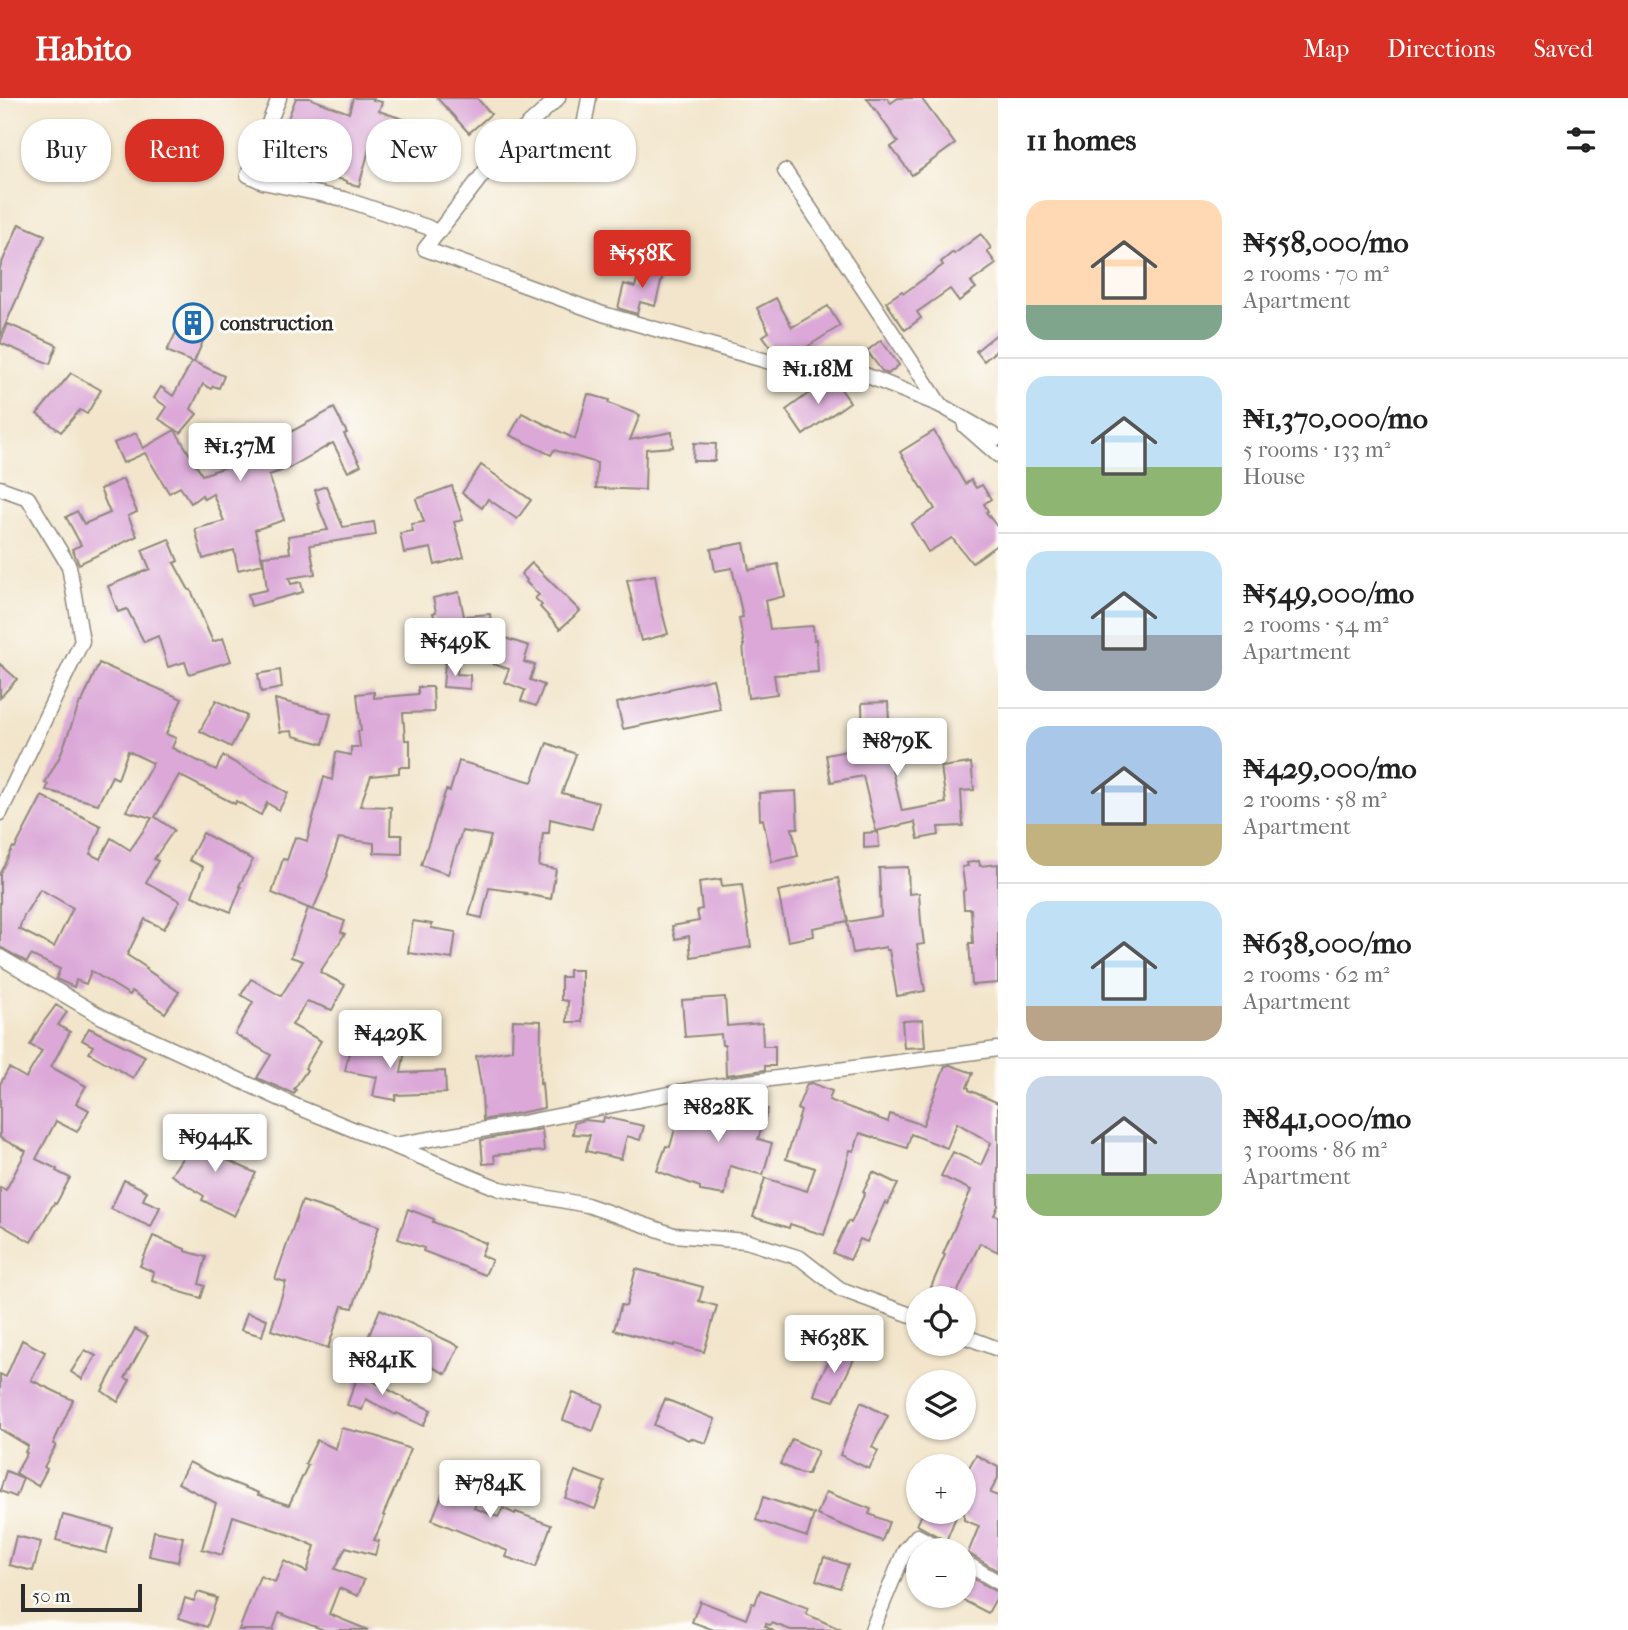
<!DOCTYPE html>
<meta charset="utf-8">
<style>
:root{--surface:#fff;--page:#f2f2f2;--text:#222;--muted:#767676;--line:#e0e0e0;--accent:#d93025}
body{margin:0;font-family:"IM FELL French Canon",serif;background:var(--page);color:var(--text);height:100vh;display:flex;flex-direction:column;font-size:26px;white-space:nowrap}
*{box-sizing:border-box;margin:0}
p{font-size:23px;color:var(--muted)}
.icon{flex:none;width:38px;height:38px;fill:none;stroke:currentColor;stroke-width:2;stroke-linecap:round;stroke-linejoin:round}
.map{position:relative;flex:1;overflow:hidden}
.drawer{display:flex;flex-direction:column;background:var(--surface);width:630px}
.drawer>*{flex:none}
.banner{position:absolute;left:21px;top:21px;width:665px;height:63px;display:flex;gap:14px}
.tools{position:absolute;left:906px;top:1188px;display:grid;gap:14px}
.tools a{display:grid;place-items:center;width:70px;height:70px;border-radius:50%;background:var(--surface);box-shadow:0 2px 5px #0004;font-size:35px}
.scale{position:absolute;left:21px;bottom:18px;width:121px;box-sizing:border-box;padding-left:7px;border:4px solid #2b2b2b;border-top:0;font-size:19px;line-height:24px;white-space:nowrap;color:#2b2b2b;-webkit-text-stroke:5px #fdfcf7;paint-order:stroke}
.price{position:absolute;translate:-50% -60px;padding:0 16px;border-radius:7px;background:#fff;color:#222;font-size:23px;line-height:46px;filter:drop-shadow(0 2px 4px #0008)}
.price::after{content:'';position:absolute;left:50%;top:42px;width:21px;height:16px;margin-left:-10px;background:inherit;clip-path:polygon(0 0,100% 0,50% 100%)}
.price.on{background:var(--accent);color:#fff}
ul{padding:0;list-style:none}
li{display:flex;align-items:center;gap:21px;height:175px;padding:0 28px}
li+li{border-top:2px solid var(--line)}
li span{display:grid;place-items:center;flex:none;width:196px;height:140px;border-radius:21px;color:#555}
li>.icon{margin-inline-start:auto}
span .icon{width:84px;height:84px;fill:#fffc;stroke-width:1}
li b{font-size:30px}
h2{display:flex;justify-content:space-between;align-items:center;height:84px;padding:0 28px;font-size:30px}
.pill{padding:0 24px;border-radius:28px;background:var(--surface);box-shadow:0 2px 5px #0004;font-size:24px;line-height:63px}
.pill.on{background:var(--accent);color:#fff}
header{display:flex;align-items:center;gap:42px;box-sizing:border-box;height:98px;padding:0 35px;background:var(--accent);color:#fff}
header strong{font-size:33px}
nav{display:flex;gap:38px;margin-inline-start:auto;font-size:24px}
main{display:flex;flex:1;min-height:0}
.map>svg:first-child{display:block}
.building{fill:#dba8d8;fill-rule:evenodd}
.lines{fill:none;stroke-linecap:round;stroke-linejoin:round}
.minor-casing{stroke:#8e887b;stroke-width:17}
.minor{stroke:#fff;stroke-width:14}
.labels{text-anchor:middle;stroke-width:6;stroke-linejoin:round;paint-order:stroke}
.poi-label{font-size:21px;font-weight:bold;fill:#2b2b2b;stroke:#fdfcf7;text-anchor:start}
</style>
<header>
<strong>Habito</strong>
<nav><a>Map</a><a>Directions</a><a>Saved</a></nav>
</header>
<main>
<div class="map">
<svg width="998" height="1532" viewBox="0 0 998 1532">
<rect width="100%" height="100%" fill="#fdfcf7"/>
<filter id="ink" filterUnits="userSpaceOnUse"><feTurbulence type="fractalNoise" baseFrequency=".0143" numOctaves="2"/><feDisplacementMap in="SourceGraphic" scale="14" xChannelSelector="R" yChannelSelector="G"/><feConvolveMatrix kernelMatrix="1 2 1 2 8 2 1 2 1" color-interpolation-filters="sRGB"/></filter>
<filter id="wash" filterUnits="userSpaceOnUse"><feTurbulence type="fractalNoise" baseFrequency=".00686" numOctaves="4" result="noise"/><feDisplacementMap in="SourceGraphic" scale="28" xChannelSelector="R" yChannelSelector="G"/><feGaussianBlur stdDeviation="1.57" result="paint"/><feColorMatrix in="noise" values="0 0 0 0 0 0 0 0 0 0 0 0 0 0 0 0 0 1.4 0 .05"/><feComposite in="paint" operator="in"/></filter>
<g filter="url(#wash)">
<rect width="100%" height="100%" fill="#f2e5cb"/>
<g id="blocks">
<g class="building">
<polygon points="296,0 309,0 349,15 353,0 374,0 373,2 382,4 379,13 421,27 409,62 370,48 359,88 347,85 347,83 328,78 337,47 285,28"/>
<polygon points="437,0 477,0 491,16 469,35"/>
<polygon points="867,0 887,0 891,5 898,0 921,0 955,46 912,77 891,49 898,44"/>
<polygon points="19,126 45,137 0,239 0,169"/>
<polygon points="981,136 991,150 987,153 996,166 971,184 976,190 959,203 950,191 917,214 921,220 905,232 886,204 902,193 904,195 943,167 941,164 953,154 954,156"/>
<polygon points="641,166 664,172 655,208 640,204 637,216 618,210 624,186 635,189"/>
<polygon points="776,200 792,229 828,208 840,228 794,257 790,251 782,257 776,256 763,238 769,234 757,210"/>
<polygon points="189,208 209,219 206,225 210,227 194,264 224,278 219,290 213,288 211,291 203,286 191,311 197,316 181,335 159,321 167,309 154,300 161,289 173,298 192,264 167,253"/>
<polygon points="8,226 57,247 50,266 0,245"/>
<polygon points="998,235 998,251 984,263 976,253"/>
<polygon points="881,242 899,267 888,276 882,273 867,253"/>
<polygon points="71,275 101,292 87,316 80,312 61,334 37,316"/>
<polygon points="826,283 836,284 850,304 803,337 786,312"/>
<polygon points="588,296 609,302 608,305 640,317 630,342 672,334 673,349 646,351 645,392 596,390 597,365 554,352 551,357 510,337 522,315 575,341"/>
<polygon points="334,310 347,335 344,336 361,367 348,374 333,345 289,370 269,377 284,422 255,432 263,466 238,472 234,452 203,461 195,431 224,423 213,396 204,401 202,397 191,405 180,389 169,395 145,355 123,365 114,345 136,335 143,350 175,332 202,377 281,351 276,342"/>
<polygon points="934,333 965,386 971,382 976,390 982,387 991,401 984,406 988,413 986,414 998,430 998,446 972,465 952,440 928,454 911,426 935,411 900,354"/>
<polygon points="694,345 716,346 715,363 693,363"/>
<polygon points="481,367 531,402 517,421 488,401 482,410 462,395"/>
<polygon points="123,381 137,414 128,418 137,438 79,466 72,451 81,447 66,419 77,413 84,426 110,415 100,391"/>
<polygon points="326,388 343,429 374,424 376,437 310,447 315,476 289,480 291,486 301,484 303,494 251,508 248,496 267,492 263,458 290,455 288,438 328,432 317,405 319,404 315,392"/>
<polygon points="452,388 463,422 454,424 464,459 435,467 431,450 404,455 400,435 413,433 411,426 424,424 416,401"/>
<polygon points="169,441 178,463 174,465 189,492 191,492 209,535 213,544 223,540 231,563 189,576 185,564 168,569 158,538 144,544 127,511 118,514 108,488 150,471 142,452"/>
<polygon points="744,445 749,472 778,466 785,498 765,503 770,531 813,528 814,542 816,541 818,574 774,577 777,596 748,600 743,547 744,547 739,520 743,519 732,470 715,473 711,451"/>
<polygon points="532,465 580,513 560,531 540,509 542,507 535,500 539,497 526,484 527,482 521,476"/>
<polygon points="655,477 660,506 668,536 641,543 627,482"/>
<polygon points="459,494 465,523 437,530 433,515 436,514 433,500"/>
<polygon points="490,516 493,540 470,543 467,518"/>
<polygon points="502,539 529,548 524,564 535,567 530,582 544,587 536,608 521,603 525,592 504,584 509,571 493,566"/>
<path d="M99,565L182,601L166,636L176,640L172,650L216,672L223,658L288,695L279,712L267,705L261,717L236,703L235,706L179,677L155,719L174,732L154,761L158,763L146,784L180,803L164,831L145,821L127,857L147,870L146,871L179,894L165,915L132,893L130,897L91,873L86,886L76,882L74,889L56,881L60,871L31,857L27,864L0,849V775L13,749L15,750L42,698L101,728L90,756L100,761L111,740L130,752L152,720L126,713L153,665L128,653L118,681L112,678L98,706L46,692L48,687L45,685L60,658L80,604H82ZM40,791L73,810L54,849L19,831L24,818Z"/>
<polygon points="445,565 458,565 457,576 470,577 470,591 443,589"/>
<polygon points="0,566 17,581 0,600"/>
<polygon points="280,572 282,590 261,594 258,576"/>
<polygon points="713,581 720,611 623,631 617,605 669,593 669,591"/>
<polygon points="418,589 433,589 434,614 403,615 405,642 410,642 410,669 399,669 399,675 371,678 360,708 391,709 390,737 402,737 402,756 374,755 374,745 339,740 327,776 328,777 313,812 272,795 283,761 287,762 295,739 307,743 324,679 332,682 336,654 351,657 351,649 360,649 358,633 361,633 357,596 374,594 374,600 418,596"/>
<polygon points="275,601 331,616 323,646 293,638 292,633 280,634"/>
<polygon points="216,602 247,618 231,649 200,633"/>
<polygon points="888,604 889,623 896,623 896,648 890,648 890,664 902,713 946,705 941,669 971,665 974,692 961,693 963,728 938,729 939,737 918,741 915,724 876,733 863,678 831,684 826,657 863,650 862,605"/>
<polygon points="547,645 576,656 562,695 599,705 592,731 550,721 549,735 543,735 539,768 556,771 551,801 525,796 526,795 489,790 482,820 469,817 491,738 462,733 448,776 421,767 446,692 450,693 459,663 532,684"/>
<polygon points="796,693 798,730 792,730 798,758 772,764 763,721 760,722 759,695"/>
<polygon points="878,734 879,749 864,750 864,735"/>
<polygon points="203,735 253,762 239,788 241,789 231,814 192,798 203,769 189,762"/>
<polygon points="979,763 980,768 998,766 998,885 972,887 969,845 973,845 971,811 964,811 963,793 965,792 962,769 968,768 967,765"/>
<polygon points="908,769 909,796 919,795 921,824 924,846 917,847 925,893 897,898 889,852 886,852 886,849 853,855 847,824 881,818 879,770"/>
<polygon points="838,780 848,823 813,830 814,838 788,843 778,793"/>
<polygon points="721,781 722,788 742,786 751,849 691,859 689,838 675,841 672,828 699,823 697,812 702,811 699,784"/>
<polygon points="308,810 345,823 341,834 345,836 320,874 345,887 332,912 307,903 292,927 321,943 305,970 307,972 294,991 296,992 294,996 257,980 271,957 235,936 253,904 241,897 251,881 281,898 303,863 291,859"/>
<polygon points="413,823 432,826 431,830 456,834 452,861 408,855"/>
<polygon points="569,872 582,872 582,924 567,924 568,903 561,902 561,879 569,879"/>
<polygon points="725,899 727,928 762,925 763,948 775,948 775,968 765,968 765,972 726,977 725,947 722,947 721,936 685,939 682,902"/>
<polygon points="56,907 67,914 58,927 70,934 51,969 86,988 76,1005 89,1012 77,1034 56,1023 36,1061 57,1071 56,1073 70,1080 56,1106 54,1105 31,1144 0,1126 0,1089 6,1092 26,1053 0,1040 0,986 9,970 26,980 42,953 30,947 40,929"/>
<polygon points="513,922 541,923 540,986 542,985 544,1010 483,1022 482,993 476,958 512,952"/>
<polygon points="923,922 925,949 904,950 902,923"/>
<polygon points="89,930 145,958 133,980 89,955 93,948 82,942"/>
<polygon points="353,935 370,938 369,942 386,945 385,949 405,952 401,975 445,973 446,995 396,997 395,1002 373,998 377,979 345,973"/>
<polygon points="950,967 973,975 967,989 969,990 969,992 998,1005 998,1108 994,1117 998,1118 998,1154 980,1145 957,1195 952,1192 949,1197 931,1189 945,1157 943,1156 971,1092 941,1078 953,1054 981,1067 991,1045 957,1025 947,1050 911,1036 907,1050 860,1035 854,1053 850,1052 846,1068 824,1137 790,1126 789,1130 753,1119 765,1080 807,1093 815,1070 786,1061 801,1013 797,1011 807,986 812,985 832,993 829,1002 888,1024 890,1016 923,1027 945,968"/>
<polygon points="756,993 754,1006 768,1011 758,1041 772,1045 763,1077 730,1068 725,1097 700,1093 700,1089 657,1073 666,1048 670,1049 676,1027 680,1028 684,1013 712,1020 715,1011 718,1012 721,997"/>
<polygon points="604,1019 644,1028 640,1042 627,1038 621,1061 586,1053 590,1037 573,1036 574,1025 585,1022 603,1024"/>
<polygon points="211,1031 235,1047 225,1061 256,1075 234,1118 202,1102 204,1098 171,1077 189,1050 195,1054"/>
<polygon points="542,1031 544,1053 494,1057 495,1065 483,1066 481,1042"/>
<polygon points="873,1074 898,1086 888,1106 885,1104 867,1144 860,1141 850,1162 833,1155 848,1123 851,1125 865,1095 863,1094"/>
<polygon points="124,1082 147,1093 143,1102 160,1109 151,1129 111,1111"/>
<polygon points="302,1103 379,1128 353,1210 342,1208 328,1250 271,1232 286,1184 275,1181"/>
<polygon points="408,1111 434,1121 433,1124 486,1145 481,1157 492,1162 485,1177 423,1153 424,1150 398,1141"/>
<polygon points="153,1138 185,1151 185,1153 206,1159 199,1186 205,1188 201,1200 174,1192 175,1190 152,1182 154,1174 140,1168"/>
<polygon points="636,1171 703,1189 699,1203 717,1208 704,1254 675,1246 674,1248 614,1232 621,1207 626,1208"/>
<polygon points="380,1211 459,1248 446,1276 382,1245 381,1247 367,1242"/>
<polygon points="247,1215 267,1221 262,1238 241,1232"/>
<polygon points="135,1231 148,1238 125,1280 130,1282 118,1304 102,1293"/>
<polygon points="22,1242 45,1254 31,1282 73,1302 53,1346 56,1347 44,1369 47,1371 38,1388 16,1375 27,1355 25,1354 28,1348 0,1331 0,1276 6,1279"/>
<polygon points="836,1249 855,1259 834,1303 814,1297 820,1280"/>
<polygon points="85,1252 96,1258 82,1281 71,1274"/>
<polygon points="351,1264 373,1272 369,1281 411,1304 412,1303 431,1312 423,1328 397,1315 396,1317 366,1301 362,1312 347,1307 357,1280 346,1276"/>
<polygon points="573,1295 603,1306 593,1333 563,1322"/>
<polygon points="665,1301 715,1321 706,1345 690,1340 689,1342 654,1327"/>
<polygon points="861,1304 888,1318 872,1349 878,1353 869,1371 840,1357"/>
<polygon points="341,1330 376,1338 410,1351 398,1383 383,1417 385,1418 374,1442 379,1443 375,1457 346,1449 335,1471 364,1482 358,1498 339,1490 329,1516 368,1532 324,1532 279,1515 273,1532 239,1532 260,1478 275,1484 284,1463 307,1474 315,1448 290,1437 233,1418 222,1457 202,1451 216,1405 178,1385 189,1364 223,1381 259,1395 258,1397 289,1407 308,1367 305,1366 317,1342 336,1351"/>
<polygon points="792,1341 818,1353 808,1376 802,1376 780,1366"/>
<polygon points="976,1357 998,1369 998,1380 990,1395 998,1398 998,1473 968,1455 979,1428 964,1422 964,1378"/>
<polygon points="453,1369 486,1381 474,1410 498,1419 503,1410 515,1416 516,1414 551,1427 536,1469 506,1459 508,1453 432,1422"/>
<polygon points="6,1373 23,1380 16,1399 0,1393"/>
<polygon points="575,1373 605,1384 595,1411 565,1400"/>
<polygon points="826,1394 871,1411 869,1416 889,1424 882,1443 817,1417"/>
<polygon points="763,1399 814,1416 807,1439 756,1422"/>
<polygon points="923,1414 958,1414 946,1443 917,1427"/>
<polygon points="63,1417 113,1430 106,1455 56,1442"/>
<polygon points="154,1433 183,1439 178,1464 149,1458"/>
<polygon points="16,1438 41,1444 33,1473 9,1467"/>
<polygon points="919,1450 924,1452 919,1452 919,1479 906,1474 913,1457"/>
<polygon points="824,1459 848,1467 840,1490 816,1482"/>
<polygon points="964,1475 993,1492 998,1494 998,1497 988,1515 955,1498 964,1498"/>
<polygon points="760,1492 808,1510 806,1516 842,1532 791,1532 772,1525 771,1527 766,1526 765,1528 772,1532 714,1532 692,1524 700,1503 746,1521 752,1505 755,1506"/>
<polygon points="198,1494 217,1500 207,1529 179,1520 185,1500 194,1503"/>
</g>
</g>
</g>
<g filter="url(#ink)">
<use href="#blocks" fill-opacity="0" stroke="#8e887b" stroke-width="2"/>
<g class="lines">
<g class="minor-casing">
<g id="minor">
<polyline points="279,0 248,77 263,84 344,101 427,129 438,135"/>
<polyline points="558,0 504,49 425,151 603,216 791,270 865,277 940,307 998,340"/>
<polyline points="582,39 589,0"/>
<polyline points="785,73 941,308"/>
<polyline points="965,328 998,357"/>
<polyline points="0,390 28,400 69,468 82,543 0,715"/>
<polyline points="0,859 102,919 298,1009 500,1091 587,1107 674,1137 746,1143 800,1160 840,1191 919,1220"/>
<polyline points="395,1047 522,1025 694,991 998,951"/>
<polyline points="964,1238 998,1251"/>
<polyline points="964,1464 998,1484"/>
<polyline points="872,1532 905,1452 917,1438 943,1452"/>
</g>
</g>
<use href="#minor" class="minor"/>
</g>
</g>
<defs>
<g id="building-ring" transform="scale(2.0125)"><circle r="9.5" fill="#fdfcf7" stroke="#1f6fb2" stroke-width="1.5"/><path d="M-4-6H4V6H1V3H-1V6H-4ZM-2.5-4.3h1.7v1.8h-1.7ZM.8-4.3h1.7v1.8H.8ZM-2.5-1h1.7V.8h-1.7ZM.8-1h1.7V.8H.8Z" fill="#1f6fb2"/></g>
</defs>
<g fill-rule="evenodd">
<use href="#building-ring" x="193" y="225"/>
</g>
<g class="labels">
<g class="poi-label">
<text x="220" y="232">construction</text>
</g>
</g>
</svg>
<div class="tools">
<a><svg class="icon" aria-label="locate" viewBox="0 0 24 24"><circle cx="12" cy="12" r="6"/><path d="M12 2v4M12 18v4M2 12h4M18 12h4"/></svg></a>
<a><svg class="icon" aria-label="layers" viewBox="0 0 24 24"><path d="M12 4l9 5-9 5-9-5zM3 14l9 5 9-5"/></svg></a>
<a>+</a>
<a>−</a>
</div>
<div class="scale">50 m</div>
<b class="price on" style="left:642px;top:192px">₦558K</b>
<b class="price" style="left:818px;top:308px">₦1.18M</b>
<b class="price" style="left:240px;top:385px">₦1.37M</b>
<b class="price" style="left:455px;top:580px">₦549K</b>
<b class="price" style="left:897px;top:680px">₦879K</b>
<b class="price" style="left:390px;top:972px">₦429K</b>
<b class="price" style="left:718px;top:1046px">₦828K</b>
<b class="price" style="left:215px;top:1076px">₦944K</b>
<b class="price" style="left:834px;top:1277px">₦638K</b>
<b class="price" style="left:382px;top:1299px">₦841K</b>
<b class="price" style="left:490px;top:1422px">₦784K</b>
<div class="banner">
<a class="pill">Buy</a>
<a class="pill on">Rent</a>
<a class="pill">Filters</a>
<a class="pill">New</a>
<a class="pill">Apartment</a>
</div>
</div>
<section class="drawer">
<h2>11 homes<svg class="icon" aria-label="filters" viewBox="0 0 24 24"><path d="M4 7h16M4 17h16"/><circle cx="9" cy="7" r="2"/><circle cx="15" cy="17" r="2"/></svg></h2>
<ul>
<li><span style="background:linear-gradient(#ffd9b3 75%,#7fa58c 0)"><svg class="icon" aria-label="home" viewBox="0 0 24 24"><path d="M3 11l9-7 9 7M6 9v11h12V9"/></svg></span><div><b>₦558,000/mo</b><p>2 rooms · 70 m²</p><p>Apartment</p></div></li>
<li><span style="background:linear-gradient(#bfe0f5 65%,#8fb573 0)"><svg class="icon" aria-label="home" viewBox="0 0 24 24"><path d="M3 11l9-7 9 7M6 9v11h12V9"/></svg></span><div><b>₦1,370,000/mo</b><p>5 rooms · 133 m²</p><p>House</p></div></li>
<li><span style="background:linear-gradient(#bfe0f5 60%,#9aa5b1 0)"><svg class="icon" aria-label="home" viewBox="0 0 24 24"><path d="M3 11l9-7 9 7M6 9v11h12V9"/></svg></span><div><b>₦549,000/mo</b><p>2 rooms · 54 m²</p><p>Apartment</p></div></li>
<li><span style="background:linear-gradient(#a9c7e8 70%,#c2b280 0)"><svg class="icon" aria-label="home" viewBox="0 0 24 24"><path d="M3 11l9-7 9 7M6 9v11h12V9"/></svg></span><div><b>₦429,000/mo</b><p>2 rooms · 58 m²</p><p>Apartment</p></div></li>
<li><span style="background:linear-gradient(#bfe0f5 75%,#b9a48a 0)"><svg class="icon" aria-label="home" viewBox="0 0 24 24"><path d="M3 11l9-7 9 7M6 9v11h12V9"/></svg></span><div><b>₦638,000/mo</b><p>2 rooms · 62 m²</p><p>Apartment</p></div></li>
<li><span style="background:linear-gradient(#c9d6e8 70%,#8fb573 0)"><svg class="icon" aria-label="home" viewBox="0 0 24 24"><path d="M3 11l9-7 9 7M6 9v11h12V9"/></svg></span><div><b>₦841,000/mo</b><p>3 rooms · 86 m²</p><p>Apartment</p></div></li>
</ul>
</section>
</main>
